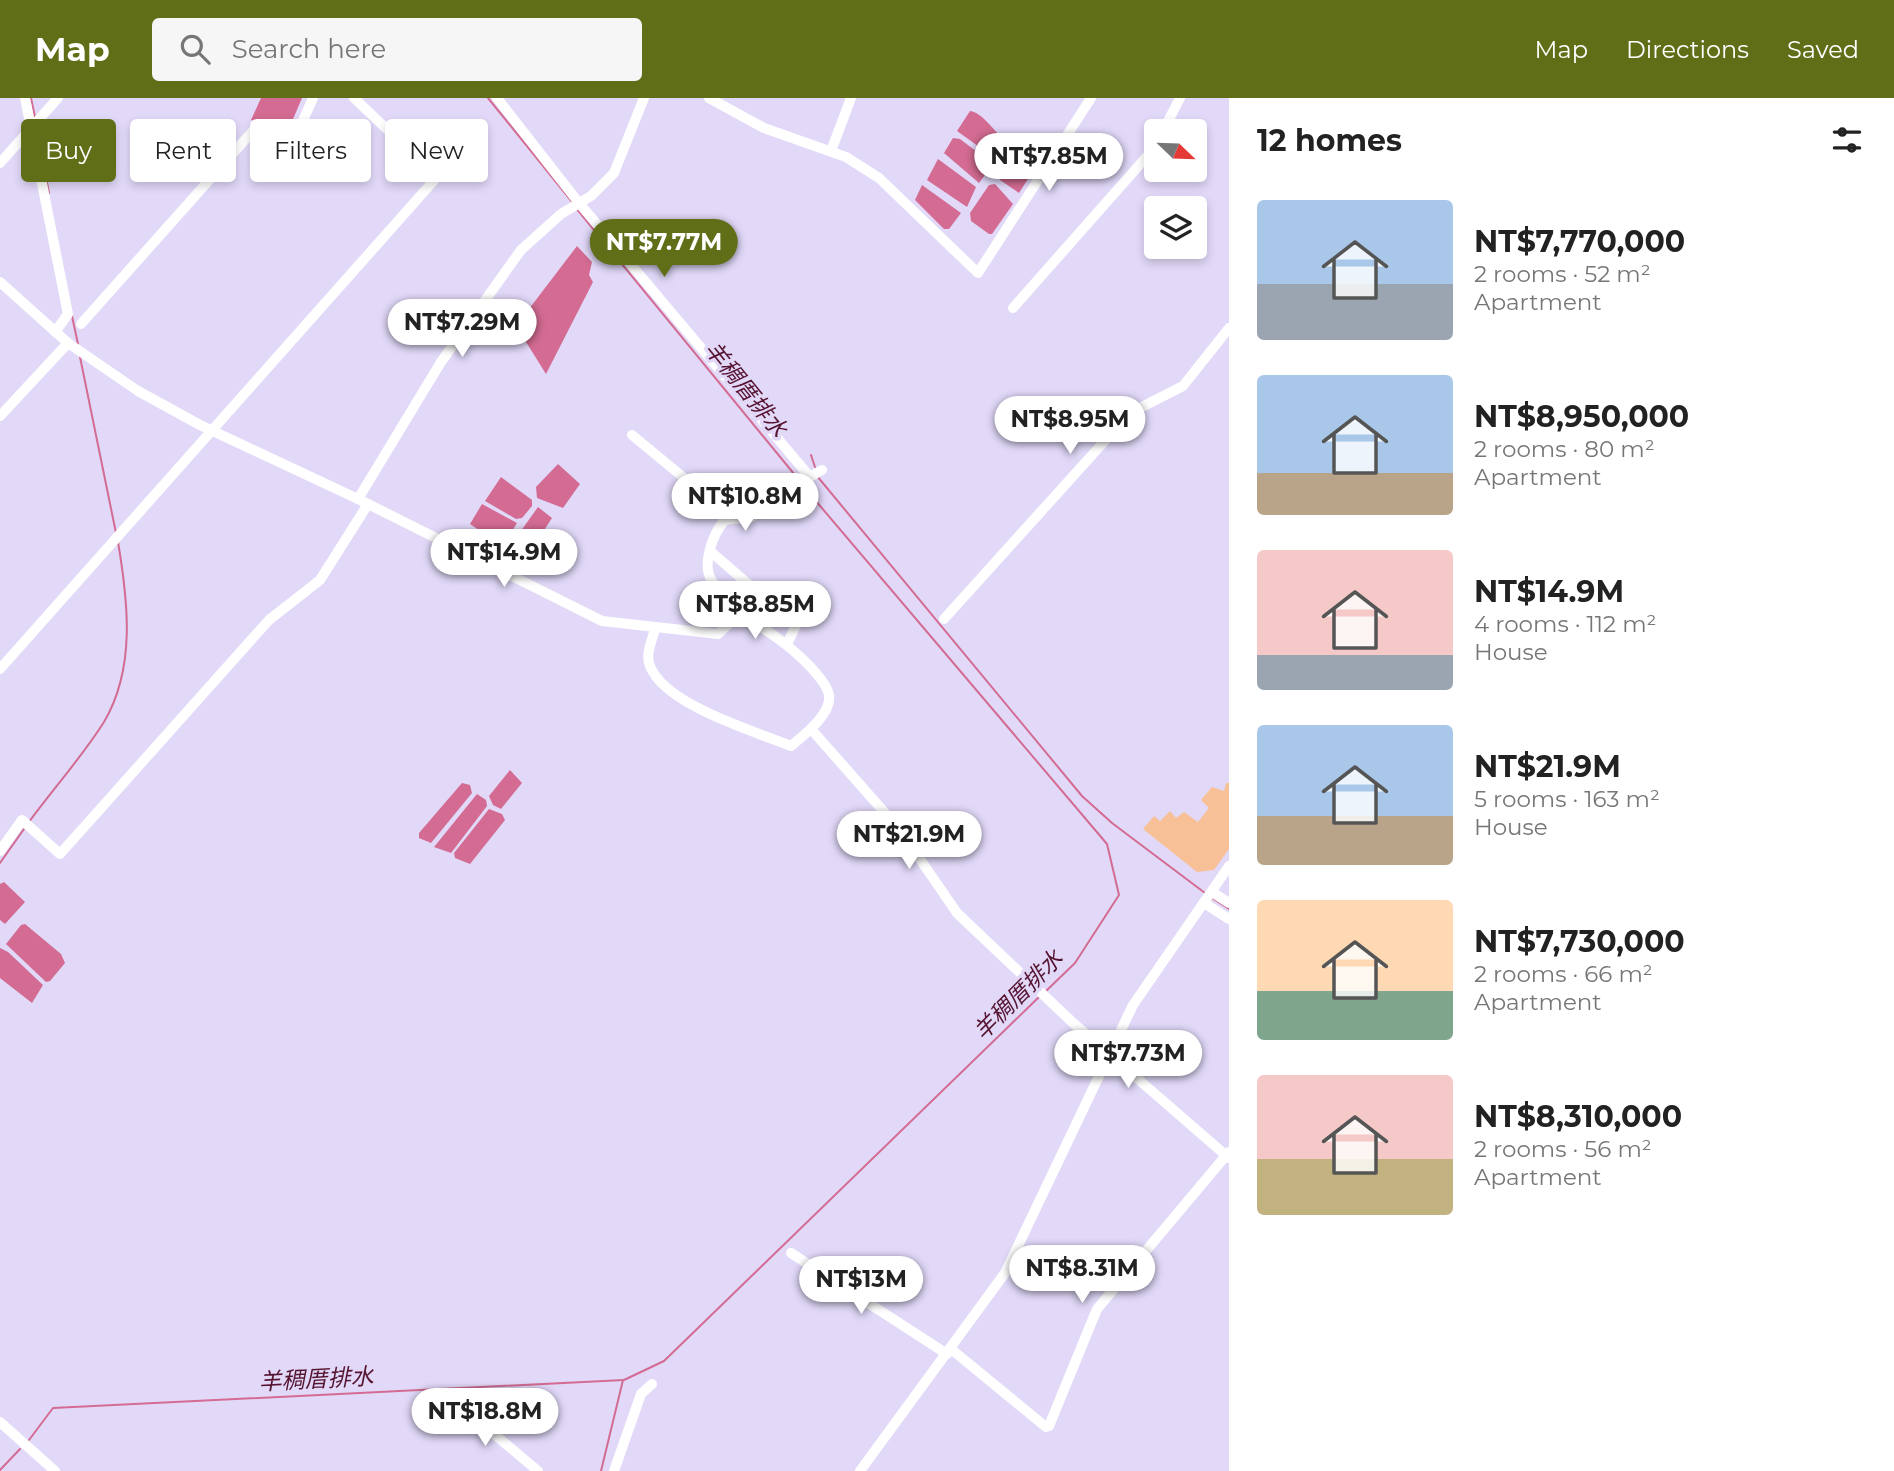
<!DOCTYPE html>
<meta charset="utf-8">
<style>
:root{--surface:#fff;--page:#f6f6f6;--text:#222;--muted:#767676;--accent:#616e18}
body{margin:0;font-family:Montserrat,"Noto Sans TC",sans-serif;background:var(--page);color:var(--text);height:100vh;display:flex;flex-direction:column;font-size:26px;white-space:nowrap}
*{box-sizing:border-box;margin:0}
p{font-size:23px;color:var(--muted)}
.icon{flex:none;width:38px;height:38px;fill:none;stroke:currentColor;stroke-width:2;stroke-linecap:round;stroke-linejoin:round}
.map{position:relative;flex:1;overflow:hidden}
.sheet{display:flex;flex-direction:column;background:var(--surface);width:665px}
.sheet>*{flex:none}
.top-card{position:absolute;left:21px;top:21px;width:665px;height:63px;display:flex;gap:14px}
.needle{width:46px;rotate:113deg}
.tools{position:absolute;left:1144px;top:21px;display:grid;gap:14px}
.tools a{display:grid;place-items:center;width:63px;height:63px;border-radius:7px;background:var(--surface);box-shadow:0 4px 10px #0003;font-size:35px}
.price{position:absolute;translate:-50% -60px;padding:0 16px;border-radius:24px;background:#fff;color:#222;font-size:23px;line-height:46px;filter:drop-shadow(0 2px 4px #0008)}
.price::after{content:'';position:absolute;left:50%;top:42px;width:21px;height:16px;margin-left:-10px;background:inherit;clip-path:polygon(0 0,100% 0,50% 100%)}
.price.selected{background:var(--accent);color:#fff}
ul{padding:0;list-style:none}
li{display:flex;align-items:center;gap:21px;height:175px;padding:0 28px}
li span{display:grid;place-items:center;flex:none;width:196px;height:140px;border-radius:7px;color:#555}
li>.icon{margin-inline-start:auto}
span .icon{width:84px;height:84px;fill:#fffc;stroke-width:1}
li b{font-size:30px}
h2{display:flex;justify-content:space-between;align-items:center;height:84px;padding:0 28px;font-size:30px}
.chip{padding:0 24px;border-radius:7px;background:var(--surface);box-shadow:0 4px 10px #0003;font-size:24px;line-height:63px}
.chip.selected{background:var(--accent);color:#fff}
header{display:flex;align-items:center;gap:42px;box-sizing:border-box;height:98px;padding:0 35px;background:var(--accent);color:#fff}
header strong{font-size:33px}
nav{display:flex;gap:38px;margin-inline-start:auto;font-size:24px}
.search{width:490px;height:63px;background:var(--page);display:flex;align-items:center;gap:18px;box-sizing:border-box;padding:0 24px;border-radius:7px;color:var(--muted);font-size:26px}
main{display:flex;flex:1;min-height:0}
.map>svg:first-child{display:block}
.green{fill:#f8c097}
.water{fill:#d36b92}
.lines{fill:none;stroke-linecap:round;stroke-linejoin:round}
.stream{stroke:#d36b92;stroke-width:2}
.minor{stroke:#fff;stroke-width:10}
.labels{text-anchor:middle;stroke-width:7;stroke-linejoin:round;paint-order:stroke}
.water-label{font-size:23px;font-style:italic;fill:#561431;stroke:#e2d9f9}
</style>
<header>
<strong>Map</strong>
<div class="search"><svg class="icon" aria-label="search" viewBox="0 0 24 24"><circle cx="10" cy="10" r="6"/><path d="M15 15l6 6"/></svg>Search here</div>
<nav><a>Map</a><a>Directions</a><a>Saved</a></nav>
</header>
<main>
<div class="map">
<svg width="1229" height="1373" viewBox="0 0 1229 1373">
<rect width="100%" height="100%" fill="#e2d9f9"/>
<polygon class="green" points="1226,685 1229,685 1229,751 1214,772 1197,774 1143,731 1154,718 1160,723 1170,713 1176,720 1184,714 1198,724 1209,710 1201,702 1212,689 1224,693"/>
<g class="water">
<polygon points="261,0 302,0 288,33 251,22"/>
<path d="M970,13C984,15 994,35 1007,43L996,61L957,33Z"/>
<polygon points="953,40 960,41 993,66 979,85 944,55"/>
<polygon points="1015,48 1038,65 1019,95 1000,82 998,76"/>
<polygon points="938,61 976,89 967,109 927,82"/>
<polygon points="995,86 1013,106 992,136 989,136 971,123 970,115 989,87"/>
<polygon points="922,87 961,115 949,131 944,131 915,102"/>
<polygon points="577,148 592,164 589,177 593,184 546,276 516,228"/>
<polygon points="558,366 580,386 563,410 537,400 536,389"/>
<polygon points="501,379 532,402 532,408 522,420 516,421 485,403"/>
<polygon points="482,406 517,425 503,448 470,426"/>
<polygon points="538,409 552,420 523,465 514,473 498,465"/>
<polygon points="510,672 522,685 501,711 493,707 489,698"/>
<polygon points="462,685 470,687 472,695 431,745 419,740 419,735"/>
<polygon points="477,696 486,702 487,708 451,755 434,749"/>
<polygon points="489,711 502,716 505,722 470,766 455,760 454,755"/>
<polygon points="4,784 25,804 5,826 0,822 0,786"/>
<polygon points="25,826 61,856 65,865 50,883 46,884 6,846 21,827"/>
<polygon points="0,850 8,854 43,887 32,905 0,880"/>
</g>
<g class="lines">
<g class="stream">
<polyline points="31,0 35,19"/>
<polyline points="488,0 573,105"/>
<polyline points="37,32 49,95"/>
<polyline points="576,110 799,382"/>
<polyline points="72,218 78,246"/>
<polyline points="80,259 116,435"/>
<polyline points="811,357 815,369"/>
<polyline points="817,378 1082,698 1112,725 1205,795"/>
<polyline points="804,389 1107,746 1119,797 1075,865 1046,893"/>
<path d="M29,724C53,691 82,659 104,624C136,570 128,503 118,444"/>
<polyline points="0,765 24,731"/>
<polyline points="1212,800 1229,811"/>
<polyline points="29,1342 53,1310 624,1282 664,1263 1039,899"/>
<polyline points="0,1372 20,1351"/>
<polyline points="601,1373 623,1282"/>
</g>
<g class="minor">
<polyline points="25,0 68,216 55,234"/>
<polyline points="497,0 579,105 810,379"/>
<polyline points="709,0 764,30 846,59 879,80 978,175 1091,0"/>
<polyline points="1163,33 1180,0"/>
<polyline points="831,53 851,0"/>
<polyline points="0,65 58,0"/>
<path d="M0,184L68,245L138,293L200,327L358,401L602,523L718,536L735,520C758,518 826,575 829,597C832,616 804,637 791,648C754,633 665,607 650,568C645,556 652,543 655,531"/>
<polyline points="1013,210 1157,47"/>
<path d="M81,226L252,34C267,28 280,44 296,38L313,0"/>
<polyline points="0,318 68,245"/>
<polyline points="632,337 712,403 725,422"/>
<polyline points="358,401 441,264 521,152 561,116 591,98 614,75 644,0"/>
<polyline points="710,453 747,485 770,499 784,490 801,505 801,517 787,546"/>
<path d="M740,519C733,505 721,496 712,483C701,467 713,435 725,422L752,419L775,399L822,372"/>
<polyline points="944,521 1130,315 1183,288 1229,230"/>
<polyline points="0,571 437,79 354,0"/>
<polyline points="811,631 900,732 957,815 1071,923 1229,1060"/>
<polyline points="0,753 22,722 60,756 269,522 320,482 368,406"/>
<polyline points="1212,794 1229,805"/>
<polyline points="1204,805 1229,821"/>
<polyline points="791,1155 947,1256"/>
<polyline points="951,1251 1046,1329 1049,1328 1097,1211 1229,1054"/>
<polyline points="456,1304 538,1373"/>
<polyline points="0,1324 55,1373"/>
<polyline points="614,1373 641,1296 652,1286"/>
<polyline points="860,1373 1005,1175 1133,907 1229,768"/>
</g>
</g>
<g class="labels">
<g class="water-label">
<text transform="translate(746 291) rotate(51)" y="8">羊稠厝排水</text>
<text transform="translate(1018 897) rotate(-45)" y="8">羊稠厝排水</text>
<text transform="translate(316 1281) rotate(-3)" y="8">羊稠厝排水</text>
</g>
</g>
</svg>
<div class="tools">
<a><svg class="needle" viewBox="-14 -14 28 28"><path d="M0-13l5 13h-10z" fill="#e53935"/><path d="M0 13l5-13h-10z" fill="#767676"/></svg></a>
<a><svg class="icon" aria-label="layers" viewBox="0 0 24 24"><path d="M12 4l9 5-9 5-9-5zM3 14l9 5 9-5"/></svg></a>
</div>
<b class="price" style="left:1049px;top:95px">NT$7.85M</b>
<b class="price selected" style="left:664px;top:181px">NT$7.77M</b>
<b class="price" style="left:462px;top:261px">NT$7.29M</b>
<b class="price" style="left:1070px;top:358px">NT$8.95M</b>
<b class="price" style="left:745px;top:435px">NT$10.8M</b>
<b class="price" style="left:504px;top:491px">NT$14.9M</b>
<b class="price" style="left:755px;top:543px">NT$8.85M</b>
<b class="price" style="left:909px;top:773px">NT$21.9M</b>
<b class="price" style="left:1128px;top:992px">NT$7.73M</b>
<b class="price" style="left:1082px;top:1207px">NT$8.31M</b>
<b class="price" style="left:861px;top:1218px">NT$13M</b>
<b class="price" style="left:485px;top:1350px">NT$18.8M</b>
<div class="top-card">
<a class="chip selected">Buy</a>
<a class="chip">Rent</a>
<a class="chip">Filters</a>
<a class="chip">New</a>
</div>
</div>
<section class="sheet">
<h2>12 homes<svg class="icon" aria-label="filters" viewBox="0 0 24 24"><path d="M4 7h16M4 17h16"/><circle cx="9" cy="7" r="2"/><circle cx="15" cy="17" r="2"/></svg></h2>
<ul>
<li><span style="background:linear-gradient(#a9c7e8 60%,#9aa5b1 0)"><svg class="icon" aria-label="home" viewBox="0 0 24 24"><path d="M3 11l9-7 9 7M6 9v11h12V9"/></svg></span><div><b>NT$7,770,000</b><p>2 rooms · 52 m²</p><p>Apartment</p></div></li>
<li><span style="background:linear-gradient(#a9c7e8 70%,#b9a48a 0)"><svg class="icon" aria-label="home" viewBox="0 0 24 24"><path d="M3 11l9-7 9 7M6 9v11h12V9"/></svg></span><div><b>NT$8,950,000</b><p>2 rooms · 80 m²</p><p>Apartment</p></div></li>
<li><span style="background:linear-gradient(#f6c9c9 75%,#9aa5b1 0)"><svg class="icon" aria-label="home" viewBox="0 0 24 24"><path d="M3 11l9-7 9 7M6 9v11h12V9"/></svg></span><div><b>NT$14.9M</b><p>4 rooms · 112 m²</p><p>House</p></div></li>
<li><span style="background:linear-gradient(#a9c7e8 65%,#b9a48a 0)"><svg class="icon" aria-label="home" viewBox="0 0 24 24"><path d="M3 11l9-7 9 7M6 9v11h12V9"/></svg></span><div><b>NT$21.9M</b><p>5 rooms · 163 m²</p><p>House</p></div></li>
<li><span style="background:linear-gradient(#ffd9b3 65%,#7fa58c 0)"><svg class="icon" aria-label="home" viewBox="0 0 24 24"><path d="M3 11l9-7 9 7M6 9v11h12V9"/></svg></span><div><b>NT$7,730,000</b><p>2 rooms · 66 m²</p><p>Apartment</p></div></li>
<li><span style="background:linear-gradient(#f6c9c9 60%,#c2b280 0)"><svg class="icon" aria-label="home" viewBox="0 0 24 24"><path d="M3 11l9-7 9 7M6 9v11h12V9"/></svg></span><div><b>NT$8,310,000</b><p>2 rooms · 56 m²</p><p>Apartment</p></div></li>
</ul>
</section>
</main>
